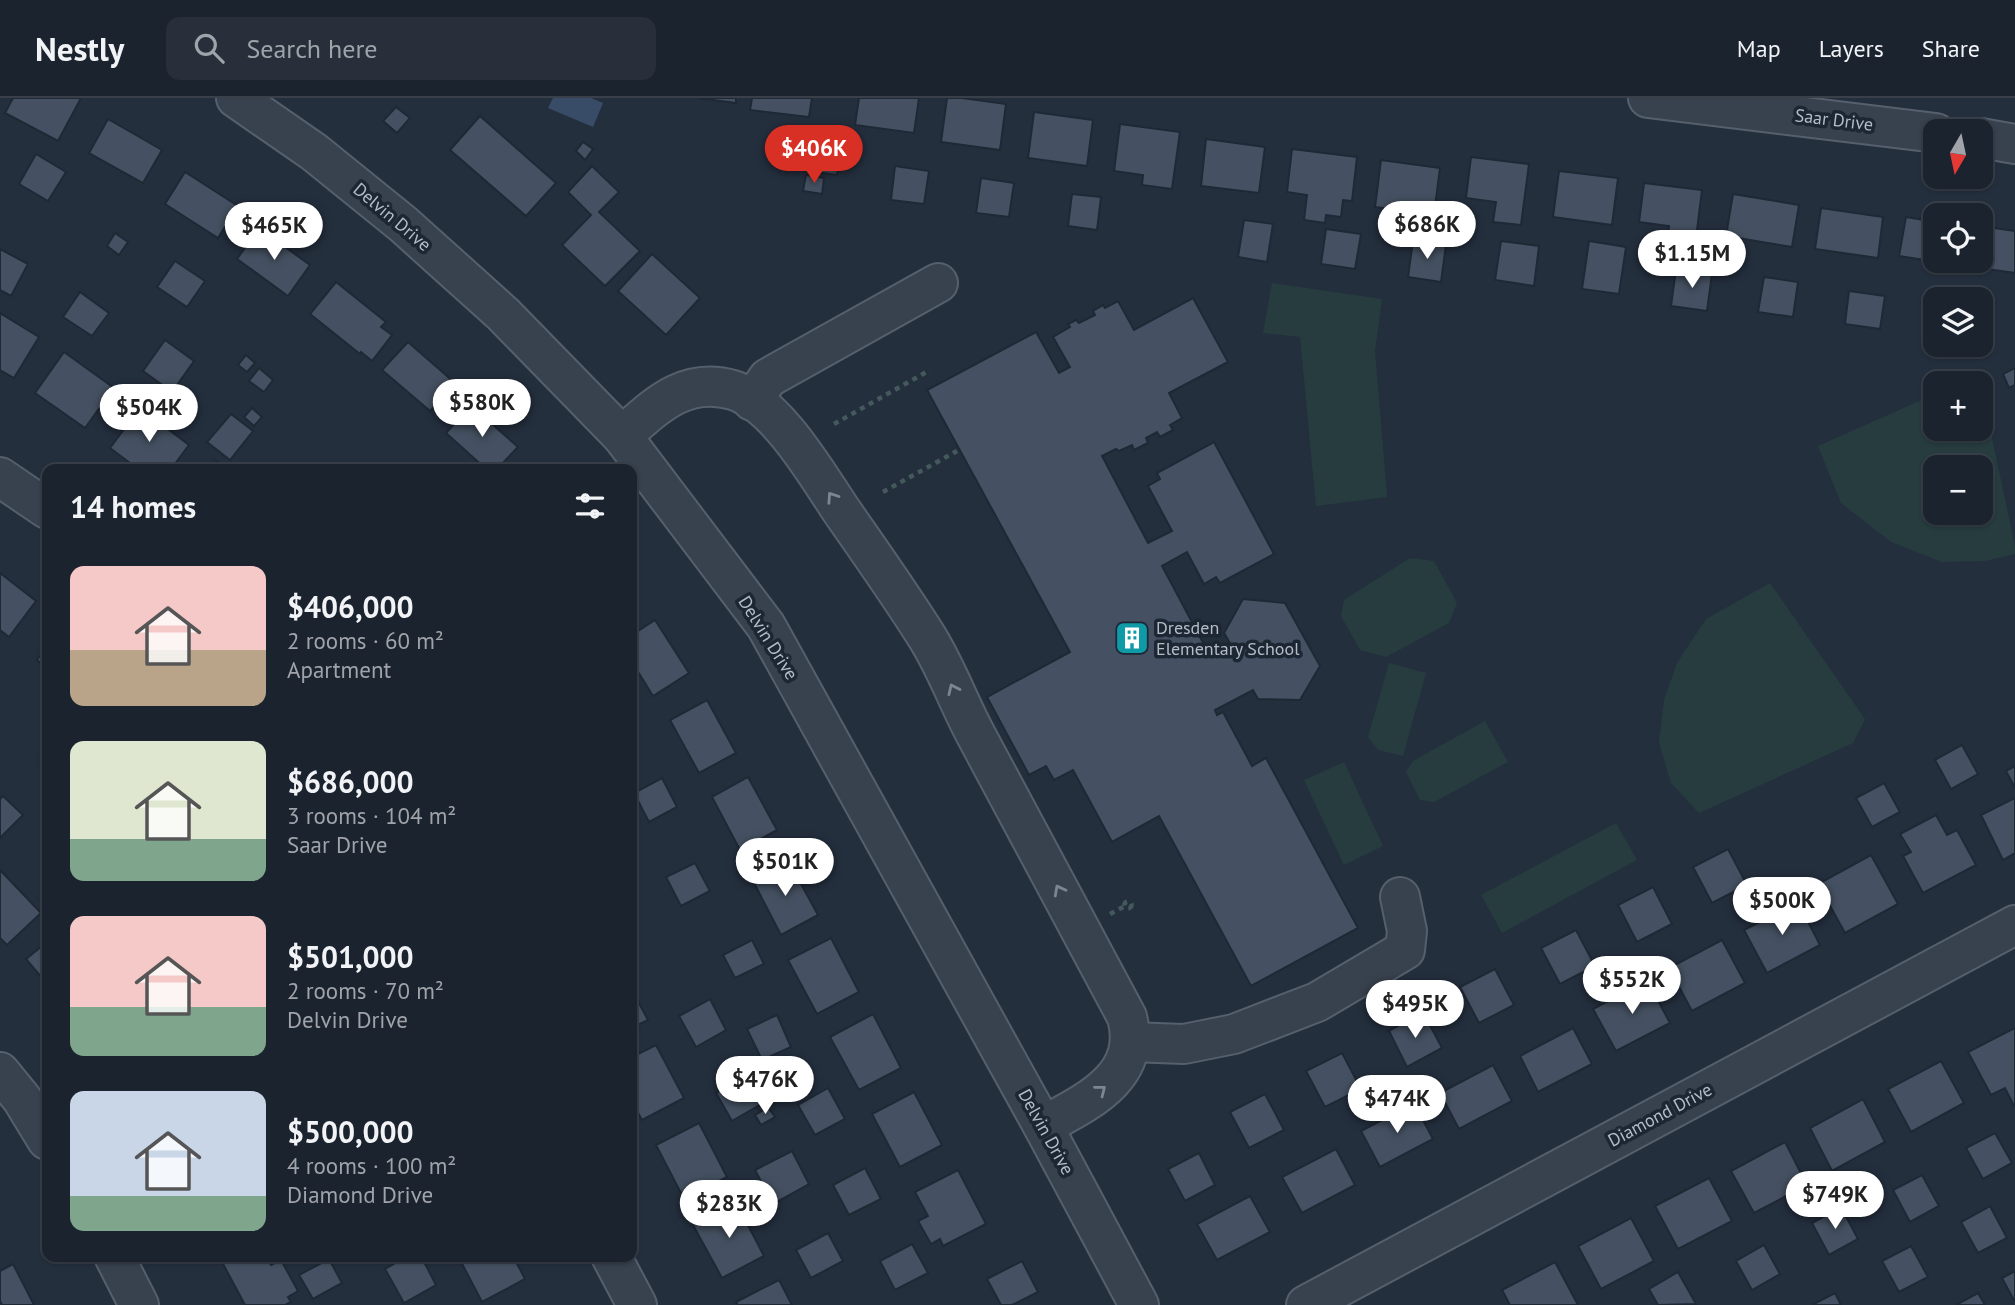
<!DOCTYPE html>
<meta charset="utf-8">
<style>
:root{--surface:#1b232e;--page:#282f3a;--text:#f1f3f6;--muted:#a0a4aa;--line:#39404a;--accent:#d93025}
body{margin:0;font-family:"PT Sans",sans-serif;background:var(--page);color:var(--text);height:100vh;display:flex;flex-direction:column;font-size:26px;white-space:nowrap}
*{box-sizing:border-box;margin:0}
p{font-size:23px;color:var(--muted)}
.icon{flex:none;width:38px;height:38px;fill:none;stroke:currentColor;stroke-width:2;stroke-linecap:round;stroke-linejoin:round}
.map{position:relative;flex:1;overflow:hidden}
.sheet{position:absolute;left:42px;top:366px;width:595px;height:798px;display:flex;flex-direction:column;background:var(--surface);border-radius:14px;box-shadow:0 2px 5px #0004,0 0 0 2px var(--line)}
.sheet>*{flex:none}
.needle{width:46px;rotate:189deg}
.tools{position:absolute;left:1923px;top:21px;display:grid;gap:14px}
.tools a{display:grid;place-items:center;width:70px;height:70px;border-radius:14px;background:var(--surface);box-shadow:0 2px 5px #0004,0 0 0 2px var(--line);font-size:35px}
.price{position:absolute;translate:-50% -60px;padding:0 16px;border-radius:24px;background:#fff;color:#222;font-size:23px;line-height:46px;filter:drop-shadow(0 2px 4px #0008)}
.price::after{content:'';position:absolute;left:50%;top:42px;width:21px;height:16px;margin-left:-10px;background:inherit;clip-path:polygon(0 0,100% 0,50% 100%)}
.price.selected{background:var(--accent);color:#fff}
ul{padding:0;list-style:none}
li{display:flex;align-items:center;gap:21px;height:175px;padding:0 28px}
li span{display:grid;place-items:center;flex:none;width:196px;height:140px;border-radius:14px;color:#555}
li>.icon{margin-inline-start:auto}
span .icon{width:84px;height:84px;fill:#fffc;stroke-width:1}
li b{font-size:30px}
h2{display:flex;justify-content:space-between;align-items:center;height:84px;padding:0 28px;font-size:30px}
header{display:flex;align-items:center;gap:42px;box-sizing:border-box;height:98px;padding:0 35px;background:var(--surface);border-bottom:2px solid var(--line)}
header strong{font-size:33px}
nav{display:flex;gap:38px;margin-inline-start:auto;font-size:24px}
.search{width:490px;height:63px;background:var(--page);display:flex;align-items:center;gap:18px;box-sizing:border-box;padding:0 24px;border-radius:14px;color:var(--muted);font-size:26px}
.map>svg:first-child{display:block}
.green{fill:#263c3f;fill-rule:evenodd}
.water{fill:#394c67}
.building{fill:#455162;stroke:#1f2835;stroke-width:2}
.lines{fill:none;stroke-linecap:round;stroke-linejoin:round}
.minor-casing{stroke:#565f6c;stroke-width:42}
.path{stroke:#44595c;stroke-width:4.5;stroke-dasharray:5 5;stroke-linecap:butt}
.minor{stroke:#38414e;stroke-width:38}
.oneway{stroke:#7c8592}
.labels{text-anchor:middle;stroke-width:7;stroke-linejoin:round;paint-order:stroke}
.street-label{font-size:18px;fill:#b4bcc9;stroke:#1d2633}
.poi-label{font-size:18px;fill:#b4bcc9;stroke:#1d2633;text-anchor:start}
</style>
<header>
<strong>Nestly</strong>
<div class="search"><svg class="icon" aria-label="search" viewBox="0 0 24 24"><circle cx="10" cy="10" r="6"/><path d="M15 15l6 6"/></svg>Search here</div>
<nav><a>Map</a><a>Layers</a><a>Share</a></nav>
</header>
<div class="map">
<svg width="2015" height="1207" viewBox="0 0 2015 1207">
<rect width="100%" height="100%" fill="#242f3e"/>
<g class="green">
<polygon points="1272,185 1382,201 1375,253 1387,399 1316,408 1300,239 1263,235"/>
<path d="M1935,296L1936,331H1981V303L1985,307L2015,448V456L1985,463L1942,464L1891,444L1841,405L1818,348ZM1981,369V415H1936V369Z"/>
<polygon points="1410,460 1434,463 1457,505 1449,525 1386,559 1360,552 1341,518 1344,502"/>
<polygon points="1770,485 1865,621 1853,645 1699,715 1671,685 1659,645 1664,602 1677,565 1706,521"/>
<polygon points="1389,565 1426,575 1403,658 1378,652 1368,639"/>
<polygon points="1485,623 1508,664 1434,704 1420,702 1406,674 1413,663"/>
<polygon points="1344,664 1383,748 1344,767 1304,682"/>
<polygon points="1616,725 1637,762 1502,835 1481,797"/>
</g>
<polygon class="water" points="553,0 591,0 603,5 593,29 548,10"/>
<g class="building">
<polygon points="13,0 81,0 58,43 5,15"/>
<polygon points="698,0 736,0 736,5"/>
<polygon points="752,0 812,0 809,19 750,12"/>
<polygon points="859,0 919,0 914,35 855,27"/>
<polygon points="947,0 962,0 1006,6 1000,52 941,44"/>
<polygon points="396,9 410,20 397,35 383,23"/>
<polygon points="1034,14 1093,22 1087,68 1028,60"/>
<polygon points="480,18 556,85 526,118 450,52"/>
<polygon points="108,21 162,52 143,85 89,55"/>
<polygon points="1120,26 1180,34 1172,91 1142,87 1143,77 1114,73"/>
<polygon points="810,39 842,44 837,77 806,73"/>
<polygon points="1206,41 1265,49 1259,95 1201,88"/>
<polygon points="583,44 593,51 585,62 576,53"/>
<polygon points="1292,51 1357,59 1352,103 1343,102 1341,119 1326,117 1325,125 1304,122 1307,97 1287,94"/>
<polygon points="36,56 66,74 48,103 19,86"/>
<polygon points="1471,59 1529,66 1521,127 1493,124 1496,104 1466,100"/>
<polygon points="1381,62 1440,70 1434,117 1375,109"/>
<polygon points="592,68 619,94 599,114 640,153 605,188 562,147 591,117 568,94"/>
<polygon points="895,68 929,73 924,106 891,102"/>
<polygon points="1559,73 1618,80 1612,127 1553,119"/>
<polygon points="185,74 238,108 218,140 165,106"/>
<polygon points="806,77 824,80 822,96 803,93"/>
<polygon points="981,80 1014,85 1009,119 976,115"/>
<polygon points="1644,85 1702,92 1695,148 1667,145 1669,128 1639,124"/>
<polygon points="1072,96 1101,99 1097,132 1068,128"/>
<polygon points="1733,96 1799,107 1792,149 1726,138"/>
<polygon points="1821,110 1883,119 1878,160 1815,151"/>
<polygon points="1906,119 1936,124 1936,163 1964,163 1963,168 1899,158"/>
<polygon points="1244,122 1273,126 1267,164 1238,159"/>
<polygon points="259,130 310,167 288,198 237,161"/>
<polygon points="1994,130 2015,133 2015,175 1987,171"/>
<polygon points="1326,131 1361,136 1355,171 1321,166"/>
<polygon points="115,135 128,144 119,157 107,148"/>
<polygon points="1413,143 1446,147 1441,184 1408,179"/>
<polygon points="1501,143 1539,148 1534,188 1495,182"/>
<polygon points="1589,143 1626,149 1619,196 1582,191"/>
<polygon points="0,151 28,166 11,198 0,192"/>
<polygon points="652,156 700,200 666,237 618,193"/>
<polygon points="175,163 205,183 187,209 157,189"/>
<polygon points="1676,171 1712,176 1707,213 1671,208"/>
<polygon points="1764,179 1798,184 1793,219 1758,214"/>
<polygon points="336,184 386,224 381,229 392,237 372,263 361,254 360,256 310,216"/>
<polygon points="1849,193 1885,198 1880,231 1845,226"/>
<polygon points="80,194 109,215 92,238 63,219"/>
<polygon points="1937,194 1969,199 1968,201 1936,201"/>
<polygon points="1193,200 1228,264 1169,295 1182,320 1170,327 1173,332 1160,339 1157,334 1146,340 1148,345 1134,352 1132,347 1119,353 1116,351 1102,358 1148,445 1172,433 1148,388 1160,381 1157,375 1214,344 1274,456 1220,485 1216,479 1204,486 1187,454 1162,468 1209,556 1230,545 1224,535 1243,501 1285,505 1320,568 1300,602 1258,601 1253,592 1215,612 1217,617 1223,614 1252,668 1266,660 1358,830 1251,888 1159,718 1112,744 1073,672 1054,682 1046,668 1029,677 987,599 1070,554 927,292 1036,234 1059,275 1070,269 1053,239 1070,229 1068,226 1076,222 1079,225 1095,217 1093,213 1103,207 1105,210 1118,203 1134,232"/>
<polygon points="0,215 39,239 14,280 0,272"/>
<polygon points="165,242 194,263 172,294 143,273"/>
<polygon points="408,244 455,285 430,313 382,272"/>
<polygon points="64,254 114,290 85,330 35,295"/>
<polygon points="246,257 255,265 247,274 238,267"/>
<polygon points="259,270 273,282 264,294 249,283"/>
<polygon points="2015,270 2015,287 2009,290 2003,276"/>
<polygon points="471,307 518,349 497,371 486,371 446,335"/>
<polygon points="140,310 189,347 171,371 138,371 110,350"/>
<polygon points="252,310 262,319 254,328 244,319"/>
<polygon points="231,316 253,333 230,362 207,344"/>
<polygon points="215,362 226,371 207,371"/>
<polygon points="0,475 36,503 9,539 0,532"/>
<polygon points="655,522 689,575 653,598 632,564 632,537"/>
<polygon points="47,549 47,570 37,562"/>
<polygon points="707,602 736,655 699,675 670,622"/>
<polygon points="1962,647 1978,676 1951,691 1935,662"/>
<polygon points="47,655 47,669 40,662"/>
<polygon points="2015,668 2015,690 2006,673"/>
<polygon points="748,679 777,732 740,752 712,699"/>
<polygon points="662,680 677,709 649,724 634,695"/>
<polygon points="1884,685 1900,714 1872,729 1856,700"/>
<polygon points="3,698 23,717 0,740 0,701"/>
<polygon points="2015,700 2015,755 2003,762 1981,717"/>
<polygon points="1936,717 1947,737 1957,732 1976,767 1923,795 1903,758 1911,754 1900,736"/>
<polygon points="1728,751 1747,787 1712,805 1693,769"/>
<polygon points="1871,757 1898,806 1845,835 1818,786"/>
<polygon points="789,764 818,817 781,837 753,783"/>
<polygon points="695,765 710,793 681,808 666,779"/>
<polygon points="0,772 41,815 7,847 0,840"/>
<polygon points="1653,789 1672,826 1637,844 1618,807"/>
<polygon points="1798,804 1820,847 1767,875 1744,832"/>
<polygon points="1576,832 1595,868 1560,886 1541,850"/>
<polygon points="831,840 859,894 817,916 788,862"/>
<polygon points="752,842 764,866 735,880 723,857"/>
<polygon points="1722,842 1745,885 1692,913 1669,870"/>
<polygon points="47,844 47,886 26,861"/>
<polygon points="1495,871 1514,907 1479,925 1460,889"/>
<polygon points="1647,882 1670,925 1616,953 1593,911"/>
<polygon points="632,892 648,922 632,930"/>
<polygon points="710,901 726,932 696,949 679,918"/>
<polygon points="1423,914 1442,950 1407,969 1389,933"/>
<polygon points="873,916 901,970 859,992 830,939"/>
<polygon points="777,917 791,949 762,962 747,931"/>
<polygon points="1573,930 1592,966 1538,994 1520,958"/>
<polygon points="2015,930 2015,1007 2014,1008 2005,990 1991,997 1968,954"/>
<polygon points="656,947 684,1000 642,1022 632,1004 632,959"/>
<polygon points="1342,955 1361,991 1325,1009 1306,973"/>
<polygon points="1941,963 1964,1005 1911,1034 1888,991"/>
<polygon points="1493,967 1512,1003 1459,1031 1440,995"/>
<polygon points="748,977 763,1005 732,1023 716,995"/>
<polygon points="828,990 845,1021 815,1037 798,1007"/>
<polygon points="914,994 942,1047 900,1069 872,1016"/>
<polygon points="1265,996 1284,1032 1249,1050 1230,1014"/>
<polygon points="1863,1001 1885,1044 1832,1073 1810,1030"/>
<polygon points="1414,1005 1433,1041 1380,1069 1361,1033"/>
<polygon points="768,1009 775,1019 761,1027 755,1017"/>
<polygon points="699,1025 727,1079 684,1101 656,1047"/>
<polygon points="1995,1035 2012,1065 1983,1081 1966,1050"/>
<polygon points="1785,1044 1807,1087 1754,1115 1731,1073"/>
<polygon points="1336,1051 1355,1087 1302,1115 1282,1079"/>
<polygon points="792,1053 809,1086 773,1106 755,1072"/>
<polygon points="1199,1055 1215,1087 1185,1103 1168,1071"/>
<polygon points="865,1070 881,1101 849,1117 833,1087"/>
<polygon points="958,1072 986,1126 943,1148 940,1141 931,1146 918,1123 928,1118 915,1094"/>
<polygon points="1922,1077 1939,1108 1910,1124 1893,1092"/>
<polygon points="1709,1080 1732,1123 1678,1151 1655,1108"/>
<polygon points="1250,1098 1270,1134 1217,1162 1197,1126"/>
<polygon points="736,1104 764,1158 722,1180 693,1127"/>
<polygon points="1990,1108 2007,1140 1978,1155 1961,1124"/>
<polygon points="1841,1109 1858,1141 1829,1157 1812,1125"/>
<polygon points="1631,1120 1654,1163 1601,1191 1578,1148"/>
<polygon points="828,1135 843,1163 811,1180 796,1152"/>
<polygon points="912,1146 928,1175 895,1192 880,1163"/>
<polygon points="1764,1147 1780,1176 1752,1192 1736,1163"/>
<polygon points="1911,1148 1928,1179 1899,1194 1882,1163"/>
<polygon points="232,1158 266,1158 271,1167 281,1162 298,1193 288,1199 291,1204 285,1207 245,1207 222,1164"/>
<polygon points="408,1158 421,1158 436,1187 404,1205 385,1171"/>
<polygon points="458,1158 513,1158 525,1181 482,1204"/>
<polygon points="329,1161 342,1185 313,1201 299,1177"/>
<polygon points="1022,1163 1038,1194 1012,1207 1001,1207 987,1181"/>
<polygon points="1555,1164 1578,1207 1510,1207 1502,1192"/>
<polygon points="13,1166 34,1207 2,1207 0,1203 0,1173"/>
<polygon points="2015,1173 2015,1204 2002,1180"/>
<polygon points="1678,1174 1696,1206 1658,1207 1649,1191"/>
<polygon points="779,1182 792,1207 738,1207 736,1204"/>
<polygon points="1835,1195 1841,1207 1812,1207"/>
<polygon points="1978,1195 1985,1207 1956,1207"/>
</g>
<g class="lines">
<g class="minor-casing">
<g id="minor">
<polyline points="236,0 314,54 403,126 503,216 622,338 766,528 1043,1028 1139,1207"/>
<polyline points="1648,0 1936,35"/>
<polyline points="1981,40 2015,46"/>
<polyline points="752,303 768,280 938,185"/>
<path d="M622,338C655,309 684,278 733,292C777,306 816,375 841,412C870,454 900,496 927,539C947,571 959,606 977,639C1027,732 1077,825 1127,919C1143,979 1087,1004 1043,1028"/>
<polyline points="0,379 47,411"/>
<polyline points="1130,944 1184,946 1234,936 1317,904 1405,852 1407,833 1400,799"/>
<polyline points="0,974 22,1001 47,1042"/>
<polyline points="114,1158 139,1207"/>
<polyline points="611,1158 637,1207"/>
<polyline points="1306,1207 2015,827"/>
</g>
</g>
<g class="path">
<polyline points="834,326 930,272"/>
<polyline points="883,394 957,353"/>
<circle cx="1128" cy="807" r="3.5"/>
<polyline points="1110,816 1125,808"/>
</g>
<use href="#minor" class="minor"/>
</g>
<defs><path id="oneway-chevron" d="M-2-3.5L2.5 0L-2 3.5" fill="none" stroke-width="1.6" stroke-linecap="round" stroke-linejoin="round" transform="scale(1.75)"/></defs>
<g class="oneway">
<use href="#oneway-chevron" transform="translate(832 399) rotate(-124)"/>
<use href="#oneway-chevron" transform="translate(953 591) rotate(-115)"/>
<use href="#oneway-chevron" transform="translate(1059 792) rotate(-118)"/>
<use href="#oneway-chevron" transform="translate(1101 992) rotate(-38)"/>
</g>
<defs>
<g id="building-square" transform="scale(1.75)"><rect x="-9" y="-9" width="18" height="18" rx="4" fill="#0f9aa8" stroke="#1d2633"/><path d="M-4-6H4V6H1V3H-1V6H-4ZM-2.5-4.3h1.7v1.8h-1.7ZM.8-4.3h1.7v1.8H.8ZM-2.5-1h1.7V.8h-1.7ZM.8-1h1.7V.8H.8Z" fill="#fff"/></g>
</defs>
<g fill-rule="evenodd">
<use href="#building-square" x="1132" y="540"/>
</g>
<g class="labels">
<g class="street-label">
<text transform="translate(1834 22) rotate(7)" y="6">Saar Drive</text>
<text transform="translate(392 119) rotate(40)" y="6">Delvin Drive</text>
<text transform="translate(768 540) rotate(58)" y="6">Delvin Drive</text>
<text transform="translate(1660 1017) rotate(-28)" y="6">Diamond Drive</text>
<text transform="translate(1046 1034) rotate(61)" y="6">Delvin Drive</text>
</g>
<g class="poi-label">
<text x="1156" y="536">Dresden<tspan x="1156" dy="21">Elementary School</tspan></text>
</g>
</g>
</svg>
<div class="tools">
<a><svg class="needle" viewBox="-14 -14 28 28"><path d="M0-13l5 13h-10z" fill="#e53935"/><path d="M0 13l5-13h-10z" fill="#a0a4aa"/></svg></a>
<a><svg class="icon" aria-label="locate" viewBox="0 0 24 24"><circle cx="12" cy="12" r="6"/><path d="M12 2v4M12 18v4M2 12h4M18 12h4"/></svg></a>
<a><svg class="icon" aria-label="layers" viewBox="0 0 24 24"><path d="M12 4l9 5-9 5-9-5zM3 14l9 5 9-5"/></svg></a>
<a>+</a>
<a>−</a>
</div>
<b class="price selected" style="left:814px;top:87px">$406K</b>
<b class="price" style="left:1427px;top:163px">$686K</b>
<b class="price" style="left:274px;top:164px">$465K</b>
<b class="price" style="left:1692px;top:192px">$1.15M</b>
<b class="price" style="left:482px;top:341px">$580K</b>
<b class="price" style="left:149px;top:346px">$504K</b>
<b class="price" style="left:785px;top:800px">$501K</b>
<b class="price" style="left:1782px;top:839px">$500K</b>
<b class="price" style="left:1632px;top:918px">$552K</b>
<b class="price" style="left:1415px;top:942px">$495K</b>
<b class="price" style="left:765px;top:1018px">$476K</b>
<b class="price" style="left:1397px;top:1037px">$474K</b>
<b class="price" style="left:1835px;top:1133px">$749K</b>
<b class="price" style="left:729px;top:1142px">$283K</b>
<section class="sheet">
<h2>14 homes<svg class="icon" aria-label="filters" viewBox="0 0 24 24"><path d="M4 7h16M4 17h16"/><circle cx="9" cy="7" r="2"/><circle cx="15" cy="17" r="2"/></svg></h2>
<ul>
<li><span style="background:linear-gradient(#f6c9c9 60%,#b9a48a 0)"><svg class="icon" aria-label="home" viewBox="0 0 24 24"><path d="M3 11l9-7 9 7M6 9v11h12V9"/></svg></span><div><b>$406,000</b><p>2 rooms · 60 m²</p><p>Apartment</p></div></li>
<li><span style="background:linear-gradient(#dfe7d0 70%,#7fa58c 0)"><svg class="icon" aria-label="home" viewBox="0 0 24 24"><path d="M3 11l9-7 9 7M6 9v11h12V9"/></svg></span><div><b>$686,000</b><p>3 rooms · 104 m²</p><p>Saar Drive</p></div></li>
<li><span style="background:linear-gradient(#f6c9c9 65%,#7fa58c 0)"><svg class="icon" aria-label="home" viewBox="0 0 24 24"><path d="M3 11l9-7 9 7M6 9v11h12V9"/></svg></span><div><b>$501,000</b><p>2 rooms · 70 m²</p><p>Delvin Drive</p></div></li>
<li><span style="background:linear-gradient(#c9d6e8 75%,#7fa58c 0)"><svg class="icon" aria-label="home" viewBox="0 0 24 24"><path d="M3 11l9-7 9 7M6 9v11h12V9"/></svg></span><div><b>$500,000</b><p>4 rooms · 100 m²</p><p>Diamond Drive</p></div></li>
</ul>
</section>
</div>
